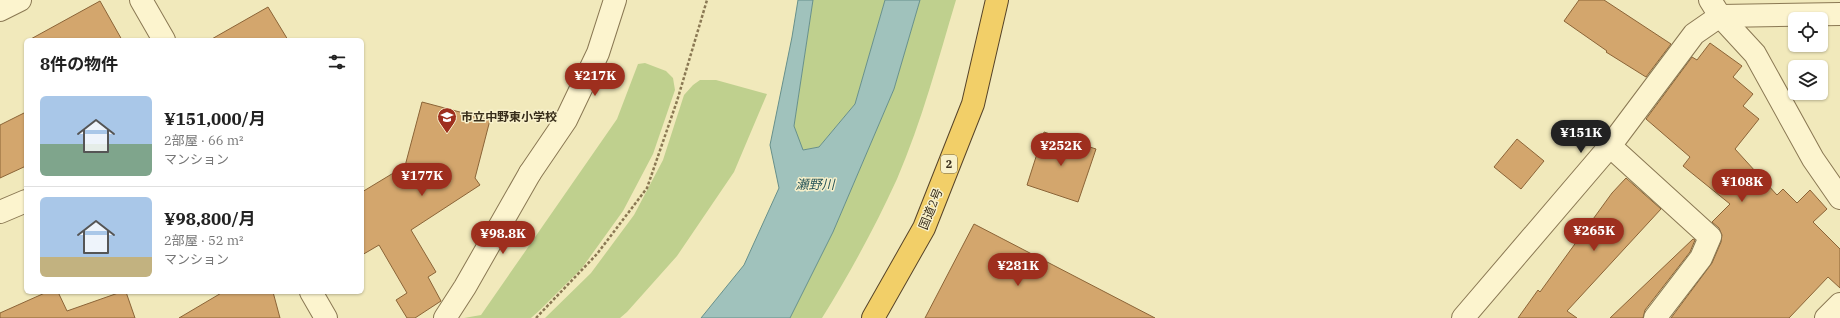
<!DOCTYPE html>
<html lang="ja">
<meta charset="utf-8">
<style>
:root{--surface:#fff;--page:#f2f2f2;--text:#222;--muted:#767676;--line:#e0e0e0;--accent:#9e2f1e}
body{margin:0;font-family:"IBM Plex Serif","Noto Sans JP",serif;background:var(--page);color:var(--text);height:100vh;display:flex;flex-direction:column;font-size:15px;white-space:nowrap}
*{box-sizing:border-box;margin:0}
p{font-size:13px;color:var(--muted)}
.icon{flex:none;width:22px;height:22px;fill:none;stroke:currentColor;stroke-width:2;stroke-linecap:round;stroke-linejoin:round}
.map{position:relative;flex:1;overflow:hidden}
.drawer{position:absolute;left:24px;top:38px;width:340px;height:256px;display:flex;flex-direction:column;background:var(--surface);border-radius:6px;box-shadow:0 1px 3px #0004}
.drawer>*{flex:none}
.controls{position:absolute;left:1788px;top:12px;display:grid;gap:8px}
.controls a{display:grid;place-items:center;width:40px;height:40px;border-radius:6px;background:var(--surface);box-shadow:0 1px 3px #0004;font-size:20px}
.price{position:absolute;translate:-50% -34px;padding:0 9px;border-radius:14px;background:var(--accent);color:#fff;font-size:13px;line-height:26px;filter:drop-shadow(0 1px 2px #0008)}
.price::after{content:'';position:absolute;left:50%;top:24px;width:12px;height:9px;margin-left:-6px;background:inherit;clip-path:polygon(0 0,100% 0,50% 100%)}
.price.current{background:#222;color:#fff}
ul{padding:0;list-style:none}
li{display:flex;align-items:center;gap:12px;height:100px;padding:0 16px}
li+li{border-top:1px solid var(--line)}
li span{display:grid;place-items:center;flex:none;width:112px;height:80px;border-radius:6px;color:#555}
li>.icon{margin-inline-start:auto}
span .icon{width:48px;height:48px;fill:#fffc;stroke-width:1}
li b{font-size:17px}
h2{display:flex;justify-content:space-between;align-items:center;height:48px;padding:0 16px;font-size:17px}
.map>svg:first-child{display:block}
.green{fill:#bfd08e}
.water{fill:#a0c2bc;stroke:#67908b}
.building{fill:#d3a66d;stroke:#8b6437}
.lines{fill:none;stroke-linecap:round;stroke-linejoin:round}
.minor-casing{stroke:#8a7853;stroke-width:24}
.tertiary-casing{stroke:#8a7853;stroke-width:24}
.trunk-casing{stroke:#574429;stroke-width:24}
.path{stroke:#8a7853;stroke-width:2.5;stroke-dasharray:3 2;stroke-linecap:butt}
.minor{stroke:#fcf4ce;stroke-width:22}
.tertiary{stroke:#fcf4ce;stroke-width:22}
.trunk{stroke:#f2cf68;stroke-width:22}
.labels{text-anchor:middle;stroke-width:3;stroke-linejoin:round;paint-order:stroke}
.shield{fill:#f8f1cb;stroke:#71674f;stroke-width:1}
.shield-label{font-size:11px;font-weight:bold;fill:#372c1a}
.poi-label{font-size:12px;font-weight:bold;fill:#372c1a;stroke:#f8f1cb;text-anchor:start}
.street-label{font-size:12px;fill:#372c1a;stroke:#f8f1cb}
.water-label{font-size:13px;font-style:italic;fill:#275559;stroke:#f8f1cb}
</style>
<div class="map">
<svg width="1840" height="318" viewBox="0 0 1840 318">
<rect width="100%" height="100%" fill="#f1e9bb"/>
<g class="green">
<polygon points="813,0 885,0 855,104 819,147 802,150 794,126"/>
<path d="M920,0H956C938,60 922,121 897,179C875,227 850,273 822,318H790L833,232L894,89Z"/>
<polygon points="645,63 666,71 673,78 675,90 653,154 623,211 582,268 540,310 531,318 464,318 481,315 617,119 638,64"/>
<polygon points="700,80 716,80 767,94 734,172 677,256 627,312 620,318 545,318 591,273 634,215 663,160 684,95 693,85"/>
</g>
<polygon class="water" points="798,0 813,0 794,126 803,150 819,147 855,104 885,0 920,0 894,89 833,232 790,318 701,318 744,265 779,188 770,145 792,37"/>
<g class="building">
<polygon points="1579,0 1604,0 1671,44 1646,77 1606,52 1607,51 1564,21"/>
<polygon points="100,1 122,40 29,40"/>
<polygon points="268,7 288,40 210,40"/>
<polygon points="1710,43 1742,66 1733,77 1753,94 1743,106 1759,119 1735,149 1777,195 1783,189 1797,203 1810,190 1827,209 1813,222 1840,249 1840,288 1828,277 1789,318 1671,318 1712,263 1721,242 1722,235 1719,228 1712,222 1730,204 1683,166 1690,157 1646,119 1692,57 1697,60"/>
<polygon points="422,102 490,120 475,178 480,185 411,230 436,272 428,277 441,301 415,318 407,318 396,300 407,293 379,245 362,255 362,192 405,166"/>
<polygon points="26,112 26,166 0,178 0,125"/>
<polygon points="1044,132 1096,149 1078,202 1027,185"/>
<polygon points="1517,139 1544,161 1521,189 1494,167"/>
<polygon points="1626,178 1661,209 1567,311 1577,318 1518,318 1538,290 1540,292 1612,193"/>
<polygon points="974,224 1155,318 925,318"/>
<polygon points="1693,239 1695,240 1690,252 1645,310 1643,318 1610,318"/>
<polygon points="47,292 58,292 67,311 121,292 126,292 135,318 0,318 0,313"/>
<polygon points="223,292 273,292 280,318 179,318"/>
</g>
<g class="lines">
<g class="minor-casing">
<g id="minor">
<polyline points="1710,0 1720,16 1755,54 1813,159 1840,198"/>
<polyline points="0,10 20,0"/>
<polyline points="1610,146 1710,237 1701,258 1655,318"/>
<polyline points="0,212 26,201"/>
<polyline points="445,318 465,287 530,173"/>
<polyline points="1463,318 1610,146 1694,34 1720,16 1840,14"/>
<polyline points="1826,318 1840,304"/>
</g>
</g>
<g class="tertiary-casing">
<g id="tertiary">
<polyline points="141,0 164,40"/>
<polyline points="530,173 566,120 598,53 615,0"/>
<polyline points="311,292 326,318"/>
</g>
</g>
<g class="trunk-casing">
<polyline id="trunk" points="873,318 924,228 973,104 997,0"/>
</g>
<polyline class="path" points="536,318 597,254 647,188 677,101 707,0"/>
<use href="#minor" class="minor"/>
<use href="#tertiary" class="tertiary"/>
<use href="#trunk" class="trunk"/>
</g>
<defs>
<g id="school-pin" transform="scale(1)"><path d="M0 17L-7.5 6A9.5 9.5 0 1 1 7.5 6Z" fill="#9e2f1e" stroke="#f8f1cb"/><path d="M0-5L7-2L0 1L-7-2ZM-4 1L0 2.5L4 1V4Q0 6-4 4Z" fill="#fff"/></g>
</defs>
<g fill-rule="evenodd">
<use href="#school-pin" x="447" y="117"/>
</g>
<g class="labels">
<rect class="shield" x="941" y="155" width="16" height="18" rx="3"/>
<g class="shield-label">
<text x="949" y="168">2</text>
</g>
<g class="poi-label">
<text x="461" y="121">市立中野東小学校</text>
</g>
<g class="street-label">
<text transform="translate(931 209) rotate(-68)" y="4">国道2号</text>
</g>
<g class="water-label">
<text x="815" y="189">瀬野川</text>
</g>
</g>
</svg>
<div class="controls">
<a><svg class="icon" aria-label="locate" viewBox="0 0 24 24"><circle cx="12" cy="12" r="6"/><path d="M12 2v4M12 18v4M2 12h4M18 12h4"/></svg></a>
<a><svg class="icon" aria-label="layers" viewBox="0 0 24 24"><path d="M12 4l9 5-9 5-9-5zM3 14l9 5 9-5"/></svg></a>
</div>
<b class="price" style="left:595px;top:97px">¥217K</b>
<b class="price current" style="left:1581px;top:154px">¥151K</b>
<b class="price" style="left:1061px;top:167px">¥252K</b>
<b class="price" style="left:422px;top:197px">¥177K</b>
<b class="price" style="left:1742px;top:203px">¥108K</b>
<b class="price" style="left:1594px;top:252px">¥265K</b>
<b class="price" style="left:503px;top:255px">¥98.8K</b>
<b class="price" style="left:1018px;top:287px">¥281K</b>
<section class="drawer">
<h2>8件の物件<svg class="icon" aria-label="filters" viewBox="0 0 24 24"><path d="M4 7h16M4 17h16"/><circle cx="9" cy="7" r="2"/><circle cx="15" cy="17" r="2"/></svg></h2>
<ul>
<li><span style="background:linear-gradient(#a9c7e8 60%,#7fa58c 0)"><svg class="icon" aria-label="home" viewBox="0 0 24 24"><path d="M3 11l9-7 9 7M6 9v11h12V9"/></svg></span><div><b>¥151,000/月</b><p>2部屋 · 66 m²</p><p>マンション</p></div></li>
<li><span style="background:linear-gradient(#a9c7e8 75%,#c2b280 0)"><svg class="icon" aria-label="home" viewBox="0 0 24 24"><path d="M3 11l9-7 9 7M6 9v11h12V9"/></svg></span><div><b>¥98,800/月</b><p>2部屋 · 52 m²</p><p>マンション</p></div></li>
</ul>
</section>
</div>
